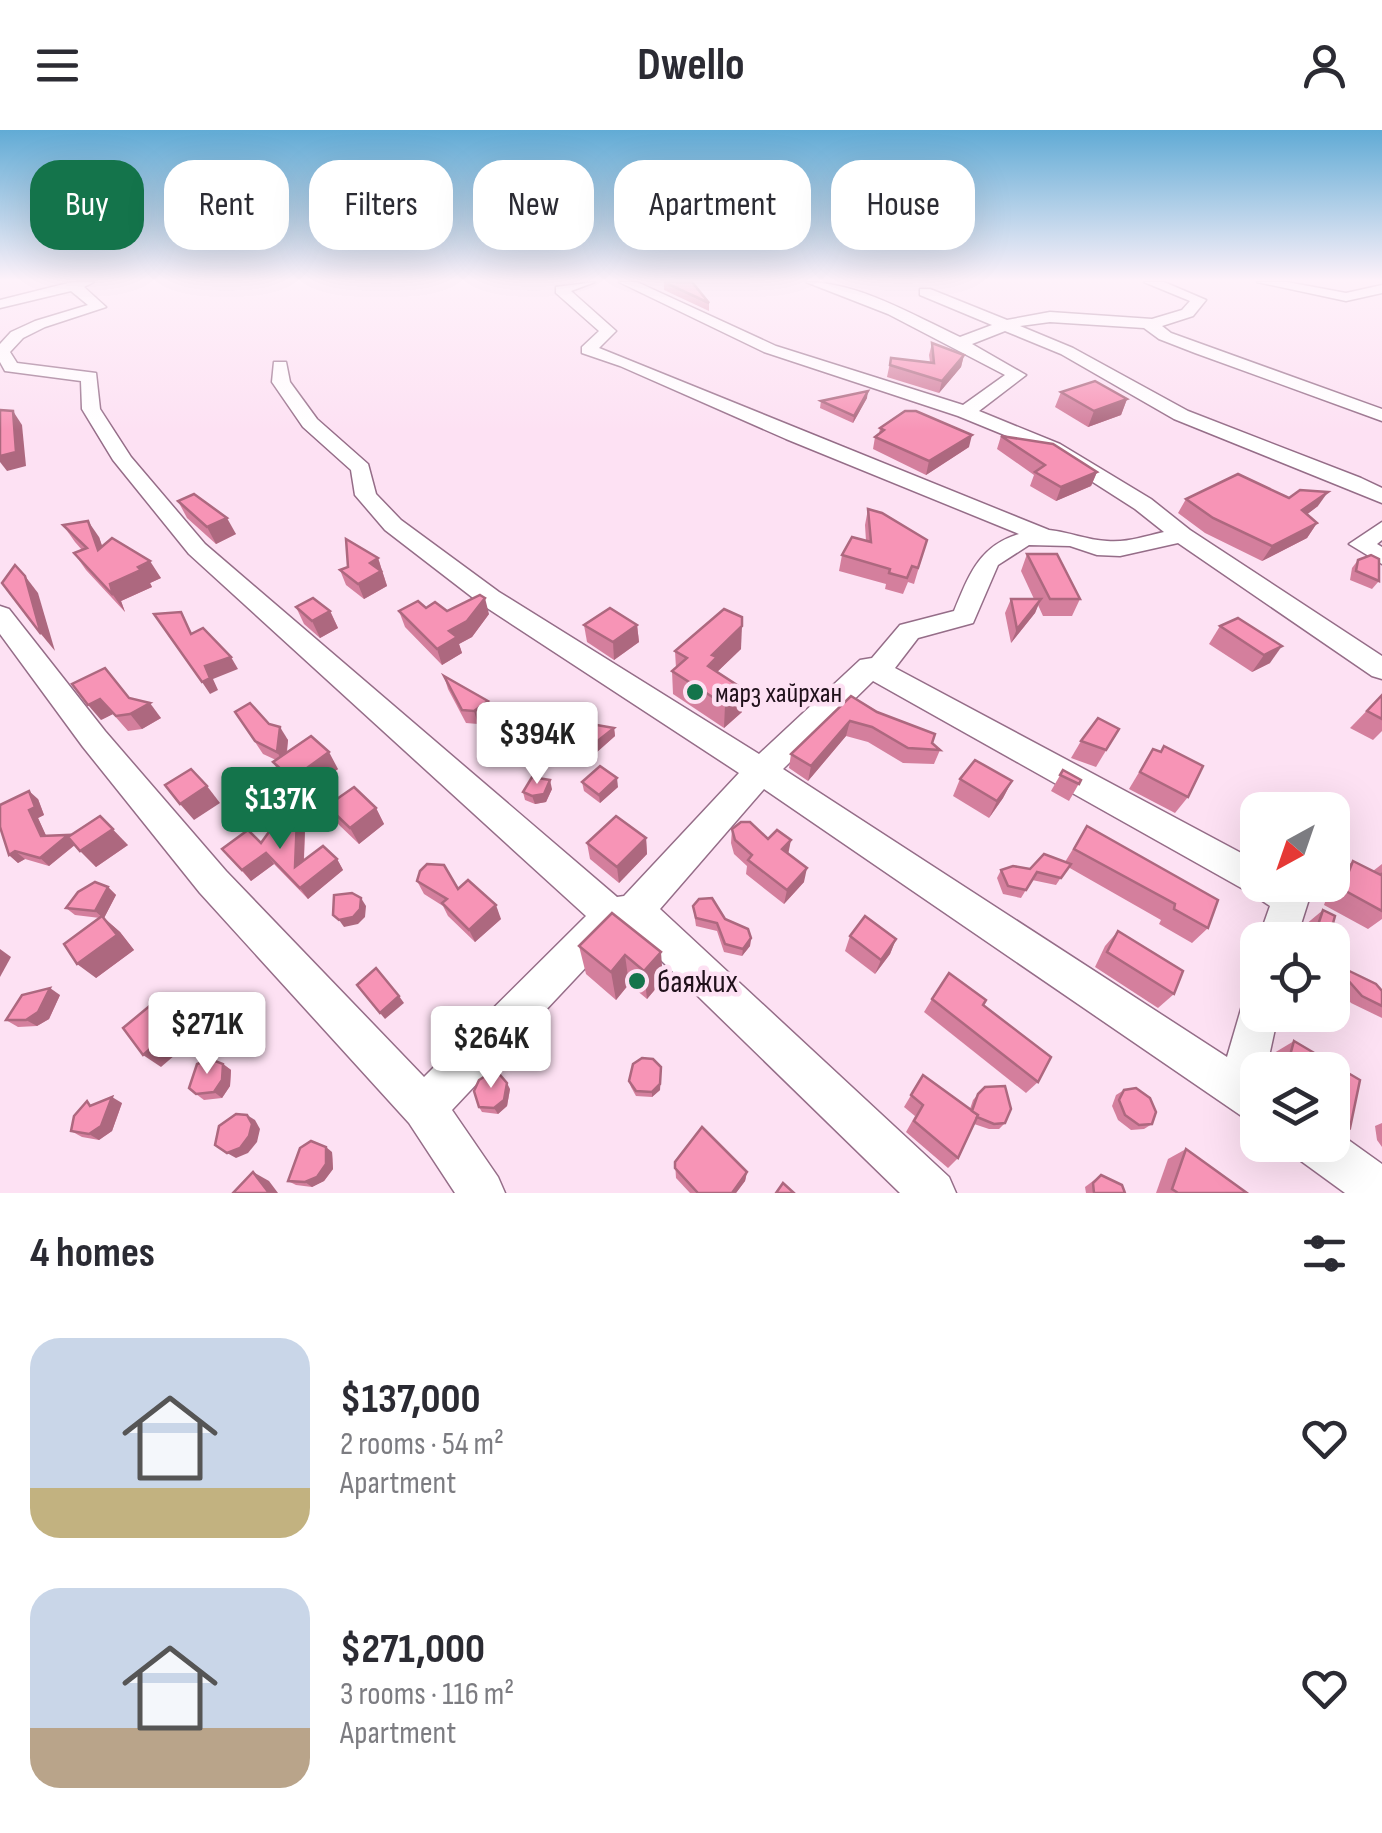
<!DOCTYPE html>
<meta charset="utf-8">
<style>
:root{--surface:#fff;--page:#f2f2f3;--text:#2b2b33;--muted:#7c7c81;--accent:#14744b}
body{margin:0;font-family:"Sofia Sans Condensed",sans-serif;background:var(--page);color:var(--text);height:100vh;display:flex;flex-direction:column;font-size:38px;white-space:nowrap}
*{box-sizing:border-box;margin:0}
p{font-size:32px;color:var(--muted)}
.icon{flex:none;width:55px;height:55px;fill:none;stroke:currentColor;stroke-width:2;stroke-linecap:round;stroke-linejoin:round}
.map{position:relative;height:1063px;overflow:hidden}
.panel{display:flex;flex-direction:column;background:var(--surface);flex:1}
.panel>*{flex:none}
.guide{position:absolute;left:30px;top:30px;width:1322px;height:90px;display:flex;gap:20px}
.needle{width:65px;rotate:220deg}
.controls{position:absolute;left:1240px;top:662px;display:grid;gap:20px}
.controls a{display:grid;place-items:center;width:110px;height:110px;border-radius:20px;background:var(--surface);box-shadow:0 10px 40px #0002;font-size:50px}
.price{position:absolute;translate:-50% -85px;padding:0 22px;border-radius:10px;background:#fff;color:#222;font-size:32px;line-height:65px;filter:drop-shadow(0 2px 5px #0008)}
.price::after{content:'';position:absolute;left:50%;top:60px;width:30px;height:22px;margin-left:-15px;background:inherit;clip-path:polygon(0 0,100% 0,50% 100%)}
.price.selected{background:var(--accent);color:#fff}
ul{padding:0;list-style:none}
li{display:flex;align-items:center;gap:30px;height:250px;padding:0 30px}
li span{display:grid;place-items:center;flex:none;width:280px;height:200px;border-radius:30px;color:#555}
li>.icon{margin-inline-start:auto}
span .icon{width:120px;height:120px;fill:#fffc;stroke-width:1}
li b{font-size:42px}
h2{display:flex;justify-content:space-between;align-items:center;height:120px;padding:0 30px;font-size:42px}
.pill{padding:0 35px;border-radius:30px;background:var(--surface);box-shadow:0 10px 40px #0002;font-size:35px;line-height:90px}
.pill.selected{background:var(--accent);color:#fff}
header{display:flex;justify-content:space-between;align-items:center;height:130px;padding:0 30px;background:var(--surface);font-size:45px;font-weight:700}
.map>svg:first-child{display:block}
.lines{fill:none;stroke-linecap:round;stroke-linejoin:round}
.minor-casing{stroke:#956d88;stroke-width:3}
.minor{fill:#fff;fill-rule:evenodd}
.wall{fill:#d47f9d}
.shaded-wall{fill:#ad687f}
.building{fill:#f794b6;stroke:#ad687f;stroke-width:2.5}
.poi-dot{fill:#14744b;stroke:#fde1f3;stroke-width:4}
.labels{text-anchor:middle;stroke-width:9;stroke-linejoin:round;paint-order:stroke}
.poi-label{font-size:28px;fill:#20111b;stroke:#fde1f3;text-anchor:start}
.near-poi-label{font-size:32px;fill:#20111b;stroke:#fde1f3;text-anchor:start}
</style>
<header><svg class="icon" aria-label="menu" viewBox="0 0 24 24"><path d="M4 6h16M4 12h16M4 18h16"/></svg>Dwello<svg class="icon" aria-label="person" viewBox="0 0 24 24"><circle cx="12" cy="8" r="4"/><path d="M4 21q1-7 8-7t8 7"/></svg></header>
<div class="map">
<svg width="1382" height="1063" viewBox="0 0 1382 1063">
<rect width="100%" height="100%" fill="#fde1f3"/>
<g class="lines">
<g class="minor-casing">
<g id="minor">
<path d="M72,152H94L84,157L106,177L45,197L23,208L10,222L17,233L96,243L100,279L131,327L205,414L617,767L624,766L739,643L481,474L385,400L355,365L351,340L303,297L272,252L274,232H286L290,252L317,289L368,334L376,364L401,390L499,462L759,624L860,530L872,528L900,495L954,481C969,445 979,416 1019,404L786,309L620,236L582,223V217L599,201L556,163V157L595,152L571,161L616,201L599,218L1049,400C1069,402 1087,410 1107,411C1126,413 1145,406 1164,402L1135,379L1046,322L958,286L764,222L619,152H637L776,216L963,275L1005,245L888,184L806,152C858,152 913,185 960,207L992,195L920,165V159H930L1007,190L1050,182L1152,189L1182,180L1190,171L1144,152H1164L1206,170L1193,186L1162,196L1171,203L1382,279V291L1195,223L1159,209L1144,198L1050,192L1020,196L1073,218L1188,281L1361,348L1382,358V373L1174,289L1061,224L1005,201L972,214L1026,245L979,281L1060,314L1151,369L1190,400L1382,526V549L1372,546L1178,413L1120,426L1097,425L1070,416L1029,415L998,435L973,493L918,508L895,538L1258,732V755L1304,757L1309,769L1296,810H1258L1270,776L1252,764L873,551L783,639L1227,927L1244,869L1258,863V885H1278L1266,940H1258V993L1243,987L764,659L660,779L949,1047L956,1063H900L629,799L620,801L452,980L498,1047L505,1063H455L409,993L200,763L83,617L0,504V476L9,479L105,601L226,741L424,947L586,786L189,424L113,330L82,279L81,251L5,241L0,232V214L11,202L35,191L88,175L71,161L0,178V170Z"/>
<polygon points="1257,152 1287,152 1346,163 1382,155 1382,163 1346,171"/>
<polygon points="1382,392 1382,410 1377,414 1382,417 1382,434 1349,414"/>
<polygon points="1333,999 1382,1034 1382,1063 1345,1063 1301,1031 1295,1015 1332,1015"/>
</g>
</g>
<use href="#minor" class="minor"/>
</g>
<g class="wall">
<polygon points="664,152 709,173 709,181 664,160"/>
<polygon points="932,213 964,225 961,237 939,263 887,247 891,228 930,232 929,225"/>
<polygon points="1061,262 1127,269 1121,285 1088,297 1055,277"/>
<polygon points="867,268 853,293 820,278 821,271"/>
<polygon points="880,298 969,317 926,345 873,319 875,307 879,304"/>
<polygon points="1001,306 1097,342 1091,356 1056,371 1030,356 1034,345 997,319"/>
<polygon points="1289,368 1318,376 1307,384 1317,393 1307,408 1262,431 1205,403 1178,383 1186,369"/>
<polygon points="178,371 236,404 216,414 187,388"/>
<polygon points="868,379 927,410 914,454 908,452 903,464 885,459 886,454 839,441 842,425 866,411 865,395"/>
<polygon points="63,395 99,407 102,416 161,448 150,453 152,457 121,471 125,482 86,440 74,423 82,420 75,412"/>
<polygon points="1027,424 1080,469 1072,486 1043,486 1038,475 1035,483 1011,513 1005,483 1011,469 1034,469 1021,441"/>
<polygon points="378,428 387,456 364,469 346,455 340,440"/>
<polygon points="1358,430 1379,451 1372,459 1350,450 1352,438"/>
<polygon points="296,477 330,481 338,498 320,508 304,494"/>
<polygon points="426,478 447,481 489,484 472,507 459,514 462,523 442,535 405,497 399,481"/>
<polygon points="1238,488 1270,533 1252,542 1209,514 1220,496"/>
<polygon points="584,495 637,495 639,512 614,530 587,512"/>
<polygon points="741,519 717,542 743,559 742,582 724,598 673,564 672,541 676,538 675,521"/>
<polygon points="444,546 492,584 478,594 466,593 448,559"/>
<polygon points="1382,565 1382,601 1373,610 1350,598"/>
<polygon points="851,566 932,613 940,620 934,634 903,633 868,612 846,606 808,651 789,638 791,624"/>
<polygon points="129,568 161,588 142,599 128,601 113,584 101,590"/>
<polygon points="235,582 269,594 288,610 287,623 338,639 306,662 306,669 283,649 273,632 276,630 263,624"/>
<polygon points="614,598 615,606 597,622 563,612 561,603"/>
<polygon points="1119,599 1096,637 1071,628 1081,611"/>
<polygon points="1153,619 1160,622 1188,667 1175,683 1129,659"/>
<polygon points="1063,640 1081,650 1069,671 1051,661"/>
<polygon points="960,649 1012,651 1003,668 989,688 953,666"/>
<polygon points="582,652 618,657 600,673 584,661"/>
<polygon points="552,659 546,672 535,674 525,670 523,662"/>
<polygon points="38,669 44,685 38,688 46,706 128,715 96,737 75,715 49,736 25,729 18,733 9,725"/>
<polygon points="327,676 376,678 384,694 359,714 337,693"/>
<polygon points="297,687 305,698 304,730 337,729 343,740 308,769 274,734 251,751 222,719 261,713"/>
<polygon points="1087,696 1208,798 1192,813 1159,794 1161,790 1068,737 1056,755 1032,750 1021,768 1003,764 997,748 1001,740 1030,739 1065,732"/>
<polygon points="732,699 768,709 788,724 804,752 784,774 746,744 747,736 734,724 731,713"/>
<polygon points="646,708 647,724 619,753 590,729 587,713"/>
<polygon points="1353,731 1373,741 1382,734 1382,789 1368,799 1324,775 1331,755 1332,755 1334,747"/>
<polygon points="417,751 458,759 501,789 475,812 448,786 443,776 424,764"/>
<polygon points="108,757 116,765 104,788 120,802 134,820 96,848 100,788 75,785 66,778"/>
<polygon points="693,776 725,789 751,808 750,816 742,826 724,822 717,801 696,796"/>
<polygon points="1323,780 1332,797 1339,836 1382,861 1382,888 1351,873 1332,851 1332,810 1292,810 1302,802 1305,795"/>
<polygon points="612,783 663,850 647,869 629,854 616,870 586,844 579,816"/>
<polygon points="1118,801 1174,864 1158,878 1095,837 1105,816"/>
<polygon points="850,806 896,809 890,824 875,844 845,821"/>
<polygon points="60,865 49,889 37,896 18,897 6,890"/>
<polygon points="932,869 983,875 1038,952 1026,963 924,882"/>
<polygon points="1294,911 1360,950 1350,998 1332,1006 1332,940 1269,940 1274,923"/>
<polygon points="223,934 231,940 230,956 222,968 204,970 196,964"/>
<polygon points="661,937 660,960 652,967 636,966 631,957 629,951"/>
<polygon points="923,945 970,979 973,970 985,957 1005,993 999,999 989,999 974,994 958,1028 948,1038 906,1002 915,986 904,977"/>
<polygon points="510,959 507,976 498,984 482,982 479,977"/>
<polygon points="1124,960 1152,994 1144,999 1131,1000 1118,990 1112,976 1116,965"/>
<polygon points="122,973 112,1001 99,1010 82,1007 71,1001 93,974"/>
<polygon points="1382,993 1382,1017 1377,1010 1375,996"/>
<polygon points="1186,1019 1247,1063 1156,1063 1168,1029"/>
<polygon points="332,1022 333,1039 324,1051 312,1057 296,1055 288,1051"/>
<polygon points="675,1032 747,1042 745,1051 736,1063 690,1063 676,1048"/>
<polygon points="1101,1045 1125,1063 1086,1063 1085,1057"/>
</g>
<g class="shaded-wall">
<polygon points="964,225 961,237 939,263 942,251"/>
<polygon points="868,261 867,268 853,293 854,286"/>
<polygon points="1127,269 1121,285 1088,297 1094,281"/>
<polygon points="13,281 22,295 26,336 7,341 0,332 0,326"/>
<polygon points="972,305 969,317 926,345 929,331"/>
<polygon points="1097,342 1091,356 1056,371 1061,357"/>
<polygon points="1328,362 1318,376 1293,395 1302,380"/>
<polygon points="227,388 236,404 216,414 207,397"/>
<polygon points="88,391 99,407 109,436 98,420"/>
<polygon points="1317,393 1307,408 1262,431 1272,416"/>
<polygon points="378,428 387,456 364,469 358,454 370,433"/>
<polygon points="150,431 161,448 150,453 152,457 121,471 125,482 113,465 110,454"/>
<polygon points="25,446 38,463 55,521 41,504"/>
<polygon points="485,468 489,484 472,507 459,514 462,523 442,535 437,519 449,501"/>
<polygon points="1041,469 1035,483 1011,513 1017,499"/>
<polygon points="330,481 338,498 320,508 312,491"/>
<polygon points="637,495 639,512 614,530 613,512"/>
<polygon points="742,496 741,519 716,543 708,536 712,525"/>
<polygon points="1282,516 1270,533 1252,542 1264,525"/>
<polygon points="231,527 238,539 213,549 218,560 210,564 202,552 205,536"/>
<polygon points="743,559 742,582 724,598 725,575"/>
<polygon points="100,569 113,584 101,590 88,575"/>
<polygon points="488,571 492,584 478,594 474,581"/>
<polygon points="150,573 161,588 142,599 130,584"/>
<polygon points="850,591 846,606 808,651 811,636"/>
<polygon points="280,597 288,610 285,635 277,622"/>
<polygon points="614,598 615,606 597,622 595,613"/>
<polygon points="329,622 338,639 306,662 306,669 295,652 296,646"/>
<polygon points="617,648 618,657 600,673 599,665"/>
<polygon points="550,650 552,659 546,672 535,674 532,666"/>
<polygon points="1012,651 1003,668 989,688 997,671"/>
<polygon points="207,656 220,673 194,690 180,674"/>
<polygon points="29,661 38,669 44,685 38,688 50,714 41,706 29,680"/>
<polygon points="376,678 384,694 359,714 350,698"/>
<polygon points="100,686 128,715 96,737 80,721"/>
<polygon points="297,687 305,698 303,748 295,737"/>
<polygon points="68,705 77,713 49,736 40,728"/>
<polygon points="646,708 647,724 619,753 617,737"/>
<polygon points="791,710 788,725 782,719"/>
<polygon points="15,721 25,729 18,733 9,725"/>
<polygon points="266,723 274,734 251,751 242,740"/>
<polygon points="337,729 343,740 308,769 300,758"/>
<polygon points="807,738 804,752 784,774 787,760"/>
<polygon points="108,757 116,765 104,788 120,802 134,820 96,848 77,834 103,788 95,781"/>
<polygon points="361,768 366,776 365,787 358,794 344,797 339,790"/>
<polygon points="496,775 501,789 475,812 469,800"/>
<polygon points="751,808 750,816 742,826 743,819"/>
<polygon points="896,809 890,824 875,844 881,830"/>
<polygon points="0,819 11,827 0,847"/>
<polygon points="661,822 663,850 647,869 644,841"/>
<polygon points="625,825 629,854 616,870 611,842"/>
<polygon points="50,858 60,865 49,889 37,896 26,890"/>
<polygon points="399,866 404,873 385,889 380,883"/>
<polygon points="158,869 175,883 196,907 161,937 143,925"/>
<polygon points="223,934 231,940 230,956 222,968 214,962"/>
<polygon points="661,937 660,960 652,967 652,962"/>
<polygon points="507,953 510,959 507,976 498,984 494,978"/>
<polygon points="112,967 122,973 112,1001 99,1010 89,1004"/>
<polygon points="247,985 255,990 260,999 257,1012 248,1023 236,1028 227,1023"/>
<polygon points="326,1017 332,1022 333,1039 324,1051 312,1057 305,1052"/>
<polygon points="253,1042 269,1051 278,1063 269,1063"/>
<polygon points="747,1042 745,1051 736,1063 732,1063"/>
</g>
<g class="building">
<polygon points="664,152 692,152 709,173"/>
<polygon points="932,213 964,225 942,251 890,235 891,228 934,233"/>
<polygon points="1095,251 1127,269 1094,281 1061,262"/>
<polygon points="868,261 854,286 821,271"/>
<polygon points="0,280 13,281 16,322 0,326"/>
<polygon points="905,281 916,281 972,305 929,331 875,307 884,300 880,298"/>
<polygon points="1001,306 1053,314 1097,342 1061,357 1035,342 1045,335"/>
<polygon points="1238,344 1289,368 1300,360 1328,362 1302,380 1317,393 1272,416 1213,388 1186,369"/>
<polygon points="194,364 227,388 207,397 178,371"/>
<polygon points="868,379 882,383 927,410 918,438 912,436 907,448 889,443 890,439 842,425 852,407 871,412"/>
<polygon points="88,391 98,420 112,408 150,431 138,437 141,440 110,454 113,465 74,423 87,418 63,395"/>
<polygon points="346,409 378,428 370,433 381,441 358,454 340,440 348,437"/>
<polygon points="1027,424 1057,424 1080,469 1050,469"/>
<polygon points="1371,425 1379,429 1379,451 1356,441 1358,430"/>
<polygon points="15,435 25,446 41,504 2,453"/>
<polygon points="480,465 485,468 467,491 449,501 457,507 437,519 399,481 418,471 426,478 435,472 447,481"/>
<polygon points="313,468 330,481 312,491 296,477"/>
<polygon points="1011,469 1041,469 1017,499"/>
<polygon points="610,478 637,495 613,512 584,495"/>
<polygon points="724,479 742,487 742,496 712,525 717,527 708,536 743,559 725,575 672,541 687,528 675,521"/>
<polygon points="181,482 191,504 203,498 231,527 205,536 210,548 202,552 154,484"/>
<polygon points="1238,488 1282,516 1264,525 1220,496"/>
<polygon points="105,538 129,568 150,573 130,584 116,586 100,569 88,575 72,554"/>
<polygon points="444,546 488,571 474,581 462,580"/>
<polygon points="1382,565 1382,589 1367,581"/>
<polygon points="851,566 877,582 935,604 932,613 940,620 908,618 872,597 850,591 811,636 791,624"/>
<polygon points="250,573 269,594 280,597 277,622 255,611 235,582"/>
<polygon points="1098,588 1119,599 1106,620 1081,611"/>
<polygon points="591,594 614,598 595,613 561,603"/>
<polygon points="311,606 329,622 296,646 295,652 273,632"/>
<polygon points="1164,616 1203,636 1188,667 1140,642 1153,619 1161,622"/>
<polygon points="975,630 1012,651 997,671 960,649"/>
<polygon points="600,636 617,648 599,665 582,652"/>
<polygon points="191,639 207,656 180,674 165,655"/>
<polygon points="1063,640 1081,650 1079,654 1060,645"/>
<polygon points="532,647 550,650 544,664 532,666 523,662"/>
<polygon points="354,657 376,678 350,698 327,676"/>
<polygon points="29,661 35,677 29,680 41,706 68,705 40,728 15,721 9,725 0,697 0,675"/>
<polygon points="100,686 113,699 80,721 68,707"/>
<polygon points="616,686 646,708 617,737 587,713"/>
<polygon points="297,687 295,737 323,716 337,729 300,758 266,723 242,740 222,719 248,700 261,713 276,692"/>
<polygon points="741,692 750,692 768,709 777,700 791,710 782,719 807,738 787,760 748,730 752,725 735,710 732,699"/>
<polygon points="1087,696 1218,770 1208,798 1174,779 1175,774 1074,719"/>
<polygon points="1044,724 1071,734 1061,748 1037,742 1026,760 1008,756 1001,740 1013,736 1030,739"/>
<polygon points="1353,731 1381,745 1382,743 1382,781 1342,759"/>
<polygon points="427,734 444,735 458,759 468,750 496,775 469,800 442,773 447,769 417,751 420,741"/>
<polygon points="95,752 108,757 95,781 66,778 78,762"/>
<polygon points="352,763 361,768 360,779 353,787 339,790 333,785 334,765"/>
<polygon points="712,768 725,789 748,799 751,808 743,819 725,814 717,793 696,788 693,776 699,769"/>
<polygon points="1323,780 1335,786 1332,797 1341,802 1339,843 1332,839 1332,810 1303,810 1306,799 1317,798"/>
<polygon points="612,783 661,822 644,841 625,825 611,842 579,816"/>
<polygon points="102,786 117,805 77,834 64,814"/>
<polygon points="865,786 896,809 881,830 850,806"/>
<polygon points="1118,801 1183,841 1174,864 1107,822"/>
<polygon points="1339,836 1376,854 1382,861 1382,876 1362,866 1339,840"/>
<polygon points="376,838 399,866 380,883 357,855"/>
<polygon points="949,843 986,870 983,875 1051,927 1038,952 932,869"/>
<polygon points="50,858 38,882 26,890 6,890 22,865"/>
<polygon points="158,869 179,894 143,925 123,898"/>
<polygon points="1294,911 1360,950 1350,998 1332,986 1332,940 1286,940"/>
<polygon points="642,928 653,929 661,937 660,954 652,962 636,961 629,951 633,934"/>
<polygon points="210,929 223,934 222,950 214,962 196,964 189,958 197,934"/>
<polygon points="490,943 500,945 507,953 504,970 494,978 479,977 474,961 479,950"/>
<polygon points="923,945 978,985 958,1028 914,991 923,975 911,965"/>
<polygon points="1005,956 1011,979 1005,993 994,994 977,987 978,985 972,981 978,964 985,957"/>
<polygon points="1136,958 1150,968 1156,982 1152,994 1139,995 1125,985 1119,970 1124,960"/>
<polygon points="112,967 101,996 89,1004 71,1001 74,986 87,971 90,976"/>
<polygon points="236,984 247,985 252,994 249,1006 240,1018 227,1023 215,1015 219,996"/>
<polygon points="702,997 747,1042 732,1063 698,1063 675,1038 675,1032"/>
<polygon points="311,1011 326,1017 326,1034 317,1047 305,1052 288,1051 300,1018"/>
<polygon points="1186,1019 1247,1063 1178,1063 1172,1059"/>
<polygon points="253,1042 269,1063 233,1063"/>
<polygon points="1101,1045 1122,1055 1125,1063 1094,1063 1093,1053"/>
<polygon points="783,1053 794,1063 776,1063"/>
</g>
<linearGradient id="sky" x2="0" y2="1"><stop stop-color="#61abd5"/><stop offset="0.5" stop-color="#fef2fa"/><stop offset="1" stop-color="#fef2fa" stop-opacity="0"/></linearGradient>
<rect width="1382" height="301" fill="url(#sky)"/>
<g class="poi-dot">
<circle cx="695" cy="562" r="10"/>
<circle cx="637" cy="851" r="10"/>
</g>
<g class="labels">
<g class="poi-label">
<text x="715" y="572">марз хайрхан</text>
</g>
<g class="near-poi-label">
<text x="657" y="862">баяжих</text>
</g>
</g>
</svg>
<div class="controls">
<a><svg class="needle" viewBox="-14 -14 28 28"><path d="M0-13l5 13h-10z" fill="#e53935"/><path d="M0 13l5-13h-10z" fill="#7c7c81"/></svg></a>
<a><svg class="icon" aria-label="locate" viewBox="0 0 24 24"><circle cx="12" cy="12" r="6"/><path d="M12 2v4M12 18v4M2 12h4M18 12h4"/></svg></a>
<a><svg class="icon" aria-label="layers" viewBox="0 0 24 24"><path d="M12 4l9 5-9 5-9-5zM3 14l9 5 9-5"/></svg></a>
</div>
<b class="price" style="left:537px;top:657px">$394K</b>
<b class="price selected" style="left:280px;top:722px">$137K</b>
<b class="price" style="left:207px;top:947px">$271K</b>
<b class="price" style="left:491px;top:961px">$264K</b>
<div class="guide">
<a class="pill selected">Buy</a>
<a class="pill">Rent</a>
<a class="pill">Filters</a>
<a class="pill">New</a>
<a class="pill">Apartment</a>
<a class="pill">House</a>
</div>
</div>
<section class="panel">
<h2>4 homes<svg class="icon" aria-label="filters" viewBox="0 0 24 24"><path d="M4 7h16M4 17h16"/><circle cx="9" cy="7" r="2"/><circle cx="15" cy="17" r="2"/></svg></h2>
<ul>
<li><span style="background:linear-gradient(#c9d6e8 75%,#c2b280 0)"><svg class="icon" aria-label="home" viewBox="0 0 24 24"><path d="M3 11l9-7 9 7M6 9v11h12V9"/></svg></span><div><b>$137,000</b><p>2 rooms · 54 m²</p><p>Apartment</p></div><svg class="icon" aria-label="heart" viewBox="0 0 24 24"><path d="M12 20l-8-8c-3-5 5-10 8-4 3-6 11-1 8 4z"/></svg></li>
<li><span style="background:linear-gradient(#c9d6e8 70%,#b9a48a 0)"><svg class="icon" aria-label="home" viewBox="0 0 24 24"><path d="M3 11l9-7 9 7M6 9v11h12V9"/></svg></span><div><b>$271,000</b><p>3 rooms · 116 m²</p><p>Apartment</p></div><svg class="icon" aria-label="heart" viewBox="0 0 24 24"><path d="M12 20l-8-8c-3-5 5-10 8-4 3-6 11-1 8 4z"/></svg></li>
</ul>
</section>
